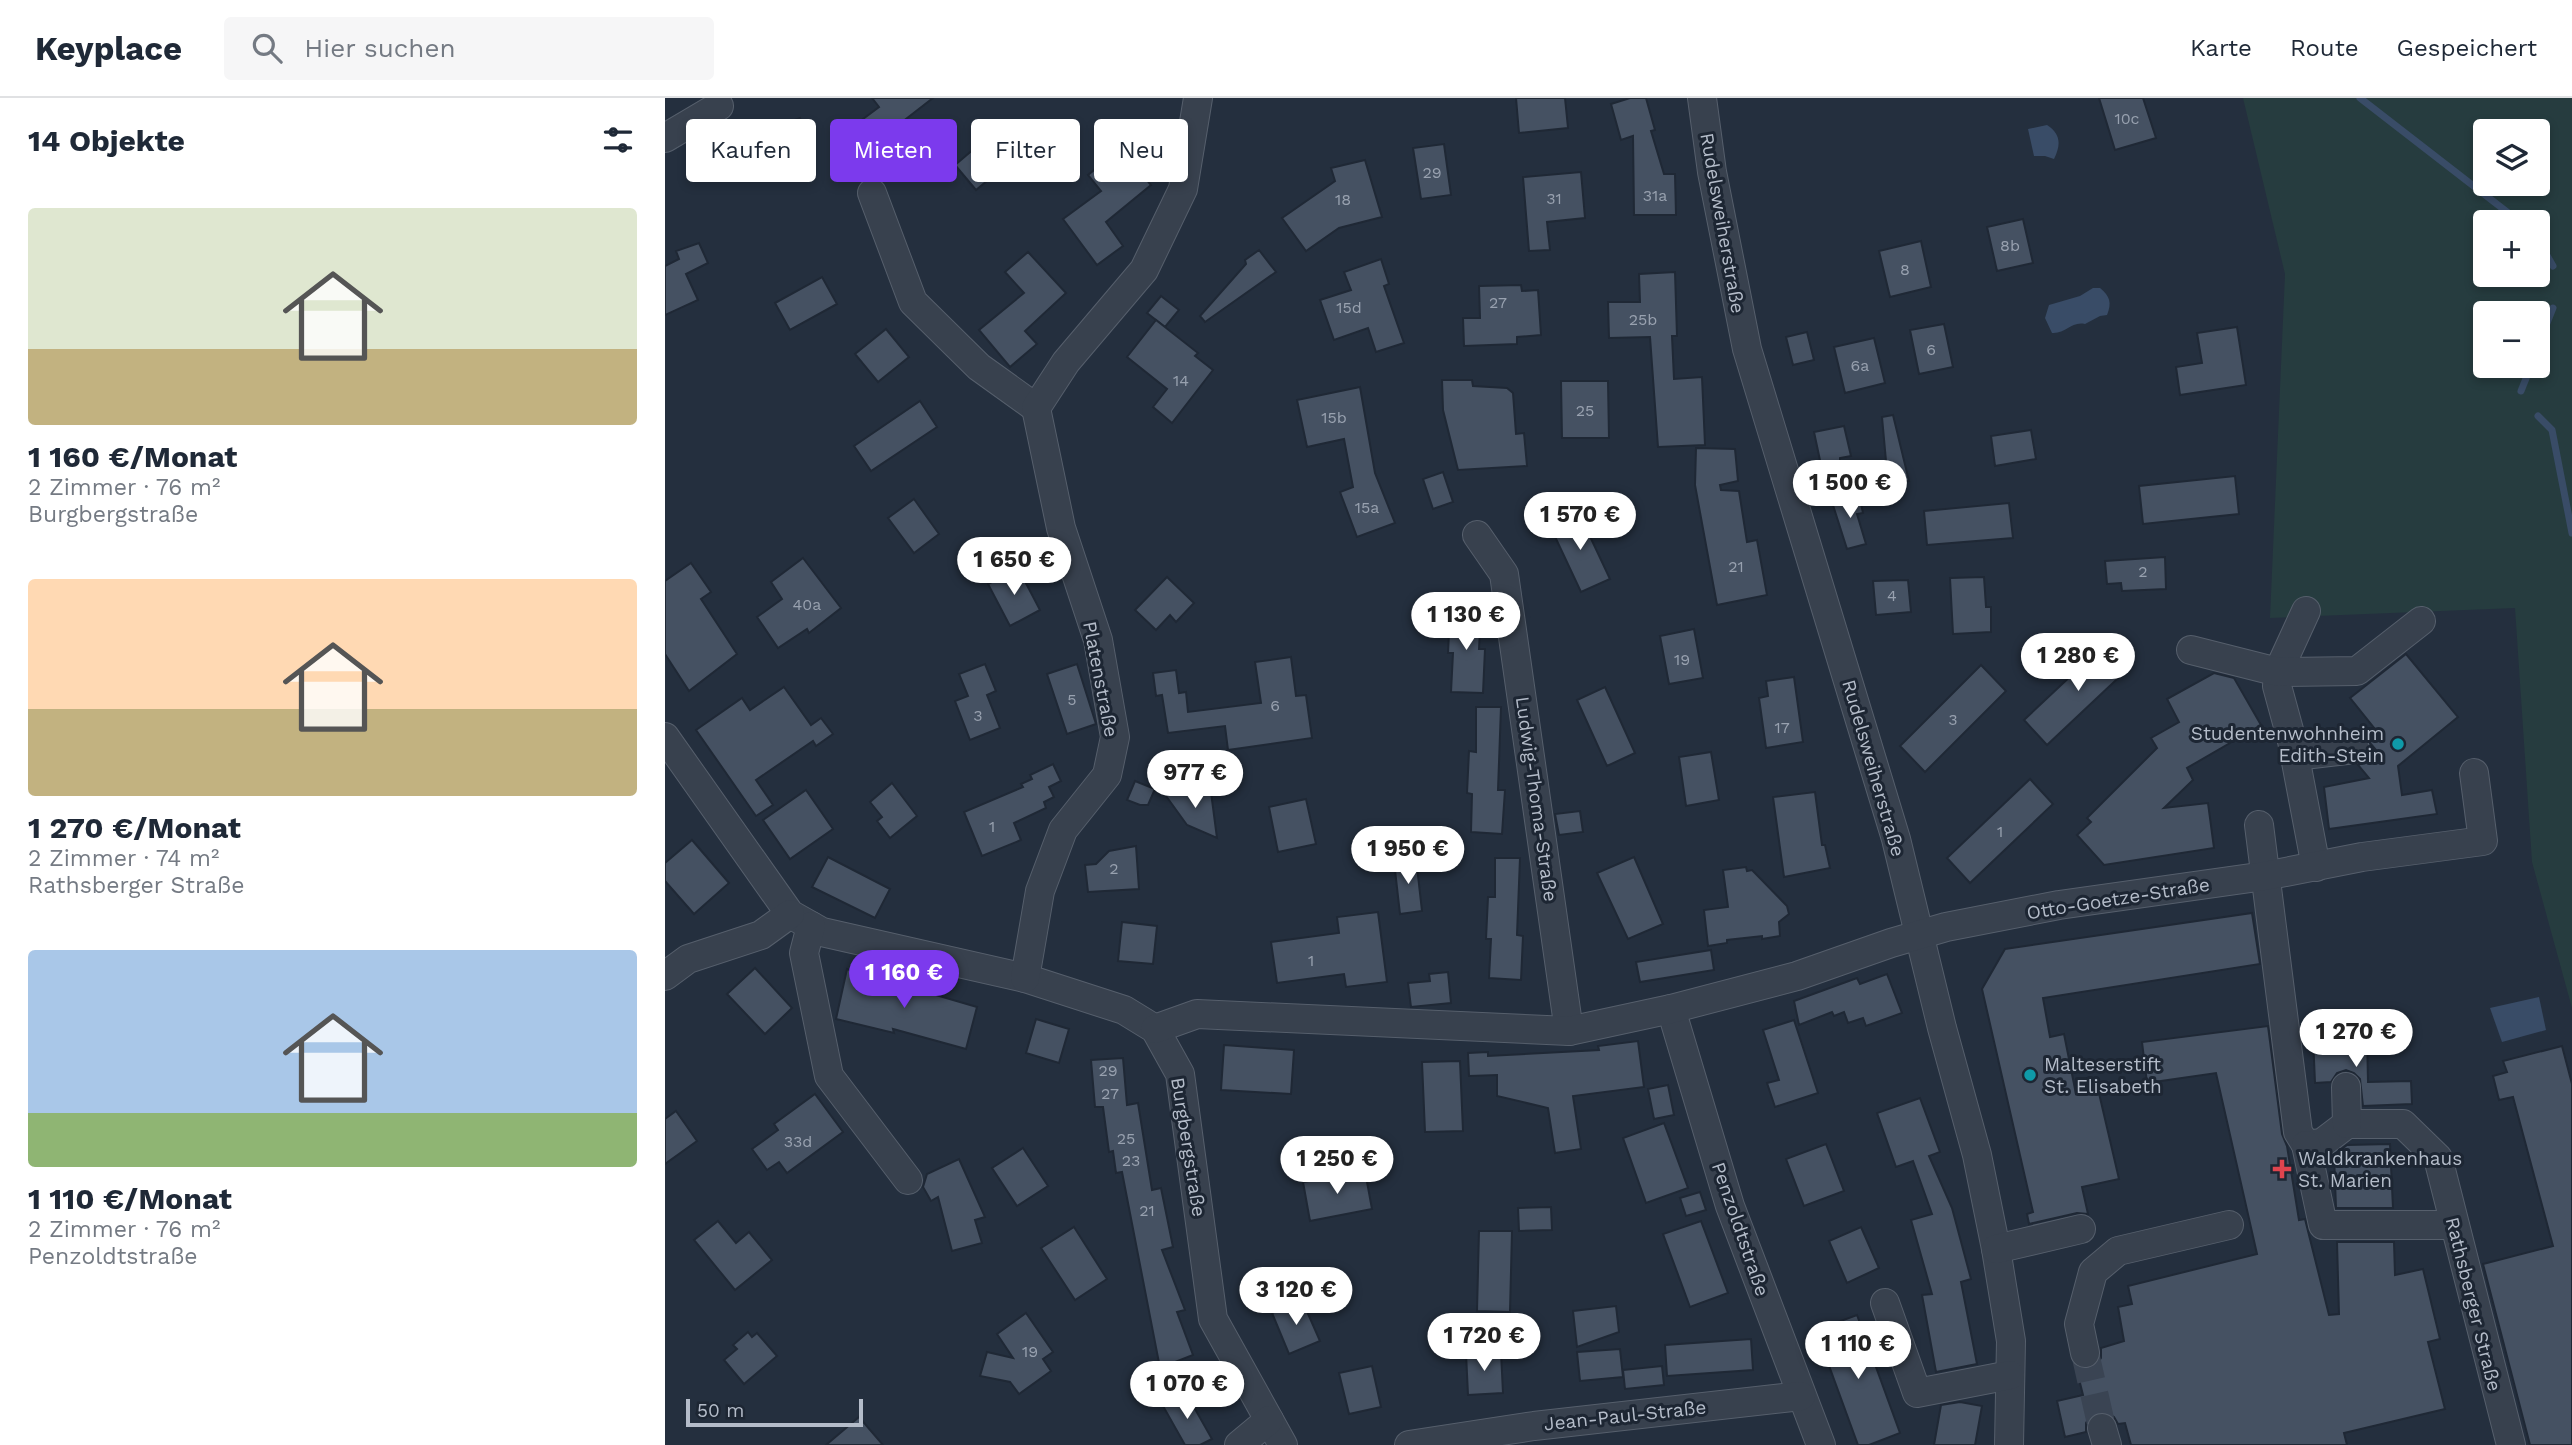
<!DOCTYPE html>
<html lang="de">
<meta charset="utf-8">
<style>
:root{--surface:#fff;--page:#f6f6f7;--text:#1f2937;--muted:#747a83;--line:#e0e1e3;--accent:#7c3aed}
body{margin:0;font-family:"Work Sans",sans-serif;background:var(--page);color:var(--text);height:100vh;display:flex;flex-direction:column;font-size:26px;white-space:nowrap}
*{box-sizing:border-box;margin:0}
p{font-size:23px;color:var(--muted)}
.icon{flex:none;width:38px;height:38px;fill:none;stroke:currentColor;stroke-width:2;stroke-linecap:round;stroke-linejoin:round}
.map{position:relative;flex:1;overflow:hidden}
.sheet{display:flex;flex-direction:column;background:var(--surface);width:665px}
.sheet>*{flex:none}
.guide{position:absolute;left:21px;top:21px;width:665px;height:63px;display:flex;gap:14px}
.tools{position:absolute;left:1808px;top:21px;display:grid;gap:14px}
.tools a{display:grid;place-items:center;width:77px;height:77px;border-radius:7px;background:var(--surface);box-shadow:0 4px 10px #0003;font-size:35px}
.scale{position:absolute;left:21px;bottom:18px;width:177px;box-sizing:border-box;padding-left:7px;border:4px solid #b4bcc9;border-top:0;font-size:19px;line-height:24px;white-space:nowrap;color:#b4bcc9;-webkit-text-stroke:5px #1d2633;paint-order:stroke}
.price{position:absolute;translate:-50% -60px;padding:0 16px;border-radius:24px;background:#fff;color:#222;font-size:23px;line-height:46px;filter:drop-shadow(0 2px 4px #0008)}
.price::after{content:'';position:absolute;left:50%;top:42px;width:21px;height:16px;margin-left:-10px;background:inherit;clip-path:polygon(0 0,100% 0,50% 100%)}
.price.active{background:var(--accent);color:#fff}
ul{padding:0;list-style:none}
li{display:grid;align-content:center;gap:14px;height:371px;padding:0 28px}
li span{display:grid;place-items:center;height:217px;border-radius:7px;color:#555}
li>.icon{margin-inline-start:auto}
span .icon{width:126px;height:126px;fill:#fffc;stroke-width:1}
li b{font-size:30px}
h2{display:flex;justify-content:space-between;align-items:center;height:84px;padding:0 28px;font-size:30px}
.tag{padding:0 24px;border-radius:7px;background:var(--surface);box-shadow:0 4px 10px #0003;font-size:24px;line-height:63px}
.tag.active{background:var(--accent);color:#fff}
header{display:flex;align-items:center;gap:42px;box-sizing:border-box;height:98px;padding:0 35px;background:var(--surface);border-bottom:2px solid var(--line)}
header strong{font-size:33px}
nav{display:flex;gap:38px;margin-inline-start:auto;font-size:24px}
.search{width:490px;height:63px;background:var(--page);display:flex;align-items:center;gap:18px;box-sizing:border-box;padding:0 24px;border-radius:7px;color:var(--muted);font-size:26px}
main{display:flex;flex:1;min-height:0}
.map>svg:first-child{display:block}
.green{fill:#263c3f;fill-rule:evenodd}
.water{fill:#394c67}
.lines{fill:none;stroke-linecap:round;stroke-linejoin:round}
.stream{stroke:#394c67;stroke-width:7}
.building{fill:#455162;stroke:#1f2835;stroke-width:2}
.minor-tunnel{stroke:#3a4453;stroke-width:28;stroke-dasharray:28 14;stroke-linecap:butt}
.minor-casing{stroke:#565f6c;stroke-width:30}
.minor{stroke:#38414e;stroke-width:28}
.culture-dot{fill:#0f9aa8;stroke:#1d2633;stroke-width:2.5}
.health-dot{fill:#e0444e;stroke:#1d2633;stroke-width:2.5}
.labels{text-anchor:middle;stroke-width:6;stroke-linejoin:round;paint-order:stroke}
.number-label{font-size:16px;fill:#98a1af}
.street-label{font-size:19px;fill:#b4bcc9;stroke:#1d2633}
.poi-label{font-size:19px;fill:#b4bcc9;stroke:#1d2633;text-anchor:start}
</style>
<header>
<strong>Keyplace</strong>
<div class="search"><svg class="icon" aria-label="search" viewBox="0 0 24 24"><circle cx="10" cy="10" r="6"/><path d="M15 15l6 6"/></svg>Hier suchen</div>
<nav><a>Karte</a><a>Route</a><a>Gespeichert</a></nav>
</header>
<main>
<section class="sheet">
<h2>14 Objekte<svg class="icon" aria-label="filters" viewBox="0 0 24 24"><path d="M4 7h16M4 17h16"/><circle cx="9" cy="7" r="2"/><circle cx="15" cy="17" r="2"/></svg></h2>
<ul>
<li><span style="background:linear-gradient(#dfe7d0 65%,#c2b280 0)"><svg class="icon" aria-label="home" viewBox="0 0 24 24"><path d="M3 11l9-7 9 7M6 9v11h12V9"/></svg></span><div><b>1 160 €/Monat</b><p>2 Zimmer · 76 m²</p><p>Burgbergstraße</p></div></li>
<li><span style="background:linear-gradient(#ffd9b3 60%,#c2b280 0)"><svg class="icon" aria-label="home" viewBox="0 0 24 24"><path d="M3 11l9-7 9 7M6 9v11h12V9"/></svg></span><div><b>1 270 €/Monat</b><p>2 Zimmer · 74 m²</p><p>Rathsberger Straße</p></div></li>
<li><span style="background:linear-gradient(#a9c7e8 75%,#8fb573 0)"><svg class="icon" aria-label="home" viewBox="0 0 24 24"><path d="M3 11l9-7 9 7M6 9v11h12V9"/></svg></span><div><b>1 110 €/Monat</b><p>2 Zimmer · 76 m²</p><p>Penzoldtstraße</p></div></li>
</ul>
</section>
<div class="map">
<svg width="1907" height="1347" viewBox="0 0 1907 1347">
<rect width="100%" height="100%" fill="#242f3e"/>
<path class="green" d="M1578,0H1907V910L1867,764L1850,510L1605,520L1620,176ZM1820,33H1872V86H1820ZM1820,124H1872V177H1820ZM1820,215H1872V268H1820Z"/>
<g class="water">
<path d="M1382,27C1396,36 1396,47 1389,61L1380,58H1369L1363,31Z"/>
<path d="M1428,190H1435C1445,198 1447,205 1442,217L1435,218L1420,226C1406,223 1401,236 1387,235L1380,220L1384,207L1415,198Z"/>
<polygon points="1874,899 1881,932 1837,944 1825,910"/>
</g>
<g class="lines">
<g class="stream">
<polyline points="1695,0 1855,124"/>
<polyline points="1872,140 1888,168"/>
<polyline points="1872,250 1888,210"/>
<polyline points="1856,293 1866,268"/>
<polyline points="1873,318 1887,332 1907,435"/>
</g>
</g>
<g class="building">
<polygon points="207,0 268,0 210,45 194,24 214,9"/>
<polygon points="851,0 900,0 903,30 854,35"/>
<polygon points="965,0 981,0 990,32 986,33 999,76 1010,76 1011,117 969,117 968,38 956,42 946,6"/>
<polygon points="1434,0 1478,0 1491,40 1450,52"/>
<polygon points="135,20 150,58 118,70 104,31"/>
<polygon points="330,33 352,58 311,92 290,67"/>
<polygon points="779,46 786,97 756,101 748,50"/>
<polygon points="456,50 486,87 441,124 458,148 432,167 398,121 436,93 423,77"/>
<polygon points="700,62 717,119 674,130 641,153 617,120 670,83 666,70"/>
<polygon points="916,74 920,120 882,124 885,152 864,153 858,79"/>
<polygon points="1358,121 1368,165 1332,173 1322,129"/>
<polygon points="1256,143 1266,189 1225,199 1214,153"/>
<polygon points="34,145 43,165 21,176 33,202 0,217 0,168 14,161 11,153"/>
<polygon points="594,152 611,174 540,224 535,218 581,166 580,162"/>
<polygon points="363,154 401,195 360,233 372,246 345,269 314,232 359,195 340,174"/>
<polygon points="716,161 724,186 719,188 739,245 711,254 703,230 669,242 655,202 686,192 679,174"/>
<polygon points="1010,174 1012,238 1007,238 1009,281 1037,279 1040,347 993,349 985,239 944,240 943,204 975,204 974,176"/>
<polygon points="157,179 172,206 125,232 110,205"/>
<polygon points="856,187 857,193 873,192 876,237 852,239 852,246 799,248 798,220 815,220 814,188"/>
<polygon points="496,198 514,212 500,229 482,215"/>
<polygon points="491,222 533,255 530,258 548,272 507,325 488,309 502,291 462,259"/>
<polygon points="1279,226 1288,269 1254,276 1245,232"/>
<polygon points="1572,229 1581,287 1515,297 1511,269 1537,265 1532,235"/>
<polygon points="221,231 244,259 213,284 190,256"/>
<polygon points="1142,234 1149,262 1128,267 1121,239"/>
<polygon points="1209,240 1220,285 1180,295 1169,249"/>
<polygon points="777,282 807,282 808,288 842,290 848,295 851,336 859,335 862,368 793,372 778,312"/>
<polygon points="896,283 943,283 944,340 897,340"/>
<polygon points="695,289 710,375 730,425 692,439 675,394 688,389 679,341 642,349 632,302"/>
<polygon points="255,303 272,329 206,373 189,348"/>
<polygon points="1228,317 1244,383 1223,385 1217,319"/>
<polygon points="1179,328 1186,358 1175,360 1175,363 1156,367 1149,334"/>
<polygon points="1366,332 1371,361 1330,368 1326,338"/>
<polygon points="1031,350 1070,351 1073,383 1055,387 1056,392 1074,393 1082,444 1092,442 1102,497 1052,507 1030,387"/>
<polygon points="778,374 788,404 768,411 758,381"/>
<polygon points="1570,378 1574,416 1478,426 1474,388"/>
<polygon points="1194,396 1198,415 1192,416 1201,446 1182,451 1167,404"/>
<polygon points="249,401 274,436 249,455 223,420"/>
<polygon points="1344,405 1348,440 1262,447 1259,413"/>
<polygon points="914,415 945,481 916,494 885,428"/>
<polygon points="1500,459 1501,491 1457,493 1456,485 1442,486 1440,463"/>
<polygon points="138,460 176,510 144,535 142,531 113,550 92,519 117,501 106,484"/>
<polygon points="26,465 46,494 36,501 72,556 24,593 0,556 0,483"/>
<polygon points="353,470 375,512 345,528 323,486"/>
<polygon points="502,479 529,505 511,524 505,517 491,532 470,512"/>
<polygon points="1319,479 1321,509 1326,509 1326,534 1288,536 1285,480"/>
<polygon points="1243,482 1246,514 1211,517 1208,483"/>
<polygon points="785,513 816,514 814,551 820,551 818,595 786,594 788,555 783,555"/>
<polygon points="1029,531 1038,580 1004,586 995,538"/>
<polygon points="1443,543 1466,568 1382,647 1359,622"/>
<polygon points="1741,556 1793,619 1733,668 1737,697 1767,692 1772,716 1664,731 1659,689 1704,680 1693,667 1700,664 1711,652 1700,639 1710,631 1685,600"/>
<polygon points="626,559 631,598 641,597 647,640 563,652 560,628 503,635 497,597 491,598 488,575 511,572 514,595 521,594 523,614 596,605 590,564"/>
<polygon points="320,566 331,593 322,597 335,630 305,642 290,603 303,598 294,576"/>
<polygon points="412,566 431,626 402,636 382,576"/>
<polygon points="1316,567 1341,593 1260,674 1235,648"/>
<polygon points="1549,575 1569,580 1596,627 1522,670 1528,682 1499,710 1543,705 1549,750 1439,767 1412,737 1426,724 1422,720 1492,650 1486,640 1514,624 1502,601"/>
<polygon points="1129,579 1138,644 1101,650 1094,600 1103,598 1101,583"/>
<polygon points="119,589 146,627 156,620 168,636 151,648 148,643 91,682 108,707 91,718 31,632 77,600 85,612"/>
<polygon points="940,589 970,655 942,668 912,602"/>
<polygon points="811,609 836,609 833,692 840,692 837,736 806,734 807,696 802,695 804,653 811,654"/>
<polygon points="1046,654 1054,702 1021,708 1014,659"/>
<polygon points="388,666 396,683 384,689 389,699 379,704 381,710 349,725 356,742 317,758 299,714 358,689 356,686 367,681 365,677"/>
<polygon points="1365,681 1388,706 1305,785 1282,760"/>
<polygon points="470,683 490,691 483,707 475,707 462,702"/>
<polygon points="227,685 252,718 225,740 212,723 217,719 205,704"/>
<polygon points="496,691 535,696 546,694 552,740 522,727"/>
<polygon points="141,692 168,731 125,761 98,722"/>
<polygon points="1150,694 1157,747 1160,747 1165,770 1119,779 1108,699"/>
<polygon points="641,701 651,746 613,754 604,709"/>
<polygon points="915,713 918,734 894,737 890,716"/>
<polygon points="27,742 64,785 29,816 0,783 0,765"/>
<polygon points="471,748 474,791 423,794 420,767 431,766 444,753"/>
<polygon points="163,759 225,791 210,820 147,789"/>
<polygon points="969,759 998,826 963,841 932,775"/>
<polygon points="751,760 757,813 735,816 729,763"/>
<polygon points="830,760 855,760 852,837 858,838 856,882 824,880 826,841 821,841 823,799 830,799"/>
<polygon points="1081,769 1082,773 1087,772 1122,808 1124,816 1114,824 1115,838 1097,841 1097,838 1062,842 1062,845 1043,848 1039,812 1063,809 1058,772"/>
<polygon points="713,814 722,884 681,889 679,876 612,885 606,844 674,835 672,819"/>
<polygon points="1587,815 1595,866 1378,900 1385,939 1399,936 1411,996 1433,991 1454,1081 1417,1089 1423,1116 1412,1115 1364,1126 1362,1116 1368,1114 1317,891 1340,851"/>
<polygon points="457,824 492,828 488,866 453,863"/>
<polygon points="1046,852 1049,872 975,884 971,864"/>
<polygon points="90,870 127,910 100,936 62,896"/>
<polygon points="182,871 312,909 301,951 228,931 229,935 171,921"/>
<polygon points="783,874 786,905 746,909 743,885 765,883 764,876"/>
<polygon points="1222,876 1237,915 1201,928 1198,920 1183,925 1179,914 1169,918 1167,914 1134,927 1129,903 1192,880 1195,886"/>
<polygon points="371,921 404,931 394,965 361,955"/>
<polygon points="1129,922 1153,995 1110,1009 1102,985 1114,982 1098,932"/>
<polygon points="1603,928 1617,1036 1622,1048 1634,1122 1640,1121 1664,1217 1674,1216 1672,1144 1729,1144 1730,1177 1758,1171 1775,1241 1763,1244 1780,1311 1679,1335 1682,1347 1466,1347 1460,1325 1453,1326 1449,1319 1440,1314 1432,1314 1425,1318 1421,1325 1421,1334 1400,1339 1392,1303 1418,1297 1411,1269 1423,1271 1430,1268 1436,1260 1436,1250 1459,1243 1453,1209 1467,1206 1463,1188 1592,1156 1551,975 1482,985 1477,944"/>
<polygon points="1702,937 1703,984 1746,983 1747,1006 1698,1008 1695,981 1689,975 1681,972 1672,975 1666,984 1650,985 1648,938"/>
<polygon points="973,943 979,989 908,998 916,1051 890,1055 883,1010 832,998 832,977 804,978 803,955 823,954 823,958 934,952 933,948"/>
<polygon points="559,947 629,952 626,996 556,992"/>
<polygon points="1897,948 1907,986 1907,1347 1865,1347 1818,1166 1888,1148 1848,999 1834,1002 1828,978 1842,974 1838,963"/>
<polygon points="458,960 462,1007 473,1005 487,1092 496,1090 508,1149 497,1152 520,1212 512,1214 528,1257 495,1270 457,1074 451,1075 448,1053 444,1054 438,1009 430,1009 426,962"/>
<polygon points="795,963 798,1033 760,1034 757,964"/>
<polygon points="1003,987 1009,1017 989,1021 983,991"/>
<polygon points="150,996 178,1034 122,1075 114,1064 102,1072 87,1051 113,1032 109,1026"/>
<polygon points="1255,1000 1275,1054 1264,1058 1287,1110 1306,1181 1296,1184 1312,1266 1271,1274 1257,1197 1267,1196 1246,1122 1267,1116 1248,1063 1231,1069 1212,1015"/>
<polygon points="11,1013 32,1043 0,1066 0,1021"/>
<polygon points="999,1025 1023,1090 981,1105 958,1040"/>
<polygon points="1161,1046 1179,1093 1139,1108 1121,1061"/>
<polygon points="1725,1046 1728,1110 1671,1110 1669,1057 1682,1047"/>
<polygon points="358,1050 383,1088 352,1108 327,1070"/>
<polygon points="294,1061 320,1119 310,1122 317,1145 287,1153 273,1099 266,1103 258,1089 262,1076"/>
<polygon points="700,1073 707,1111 645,1123 638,1084"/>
<polygon points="1035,1094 1041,1112 1021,1118 1015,1100"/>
<polygon points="886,1109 887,1132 854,1133 853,1110"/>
<polygon points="53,1123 71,1145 84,1134 107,1162 70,1192 29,1142"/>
<polygon points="1036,1123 1063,1195 1025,1209 998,1136"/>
<polygon points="409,1129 442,1181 410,1202 376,1150"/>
<polygon points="1196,1129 1214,1170 1182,1185 1164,1143"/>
<polygon points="814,1133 847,1133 845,1214 812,1213"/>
<polygon points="637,1202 655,1243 624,1256 607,1215"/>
<polygon points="951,1208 954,1234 912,1249 908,1213"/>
<polygon points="361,1215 388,1254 378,1261 386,1273 354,1296 345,1284 315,1278 322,1254 348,1260 332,1236"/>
<polygon points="1192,1217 1235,1335 1204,1347 1193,1347 1151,1232"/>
<polygon points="83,1234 87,1239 92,1235 112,1258 79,1286 59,1262 72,1251 68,1247"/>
<polygon points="1086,1241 1088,1272 1002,1278 1000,1247"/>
<polygon points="955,1251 958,1279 915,1283 912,1254"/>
<polygon points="836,1254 838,1295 803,1297 801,1255"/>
<polygon points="707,1268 716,1309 684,1316 674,1275"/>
<polygon points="997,1268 999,1287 960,1291 958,1272"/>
<polygon points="521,1295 547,1341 535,1347 520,1347 498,1308"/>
<polygon points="1295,1304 1317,1308 1310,1347 1269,1347 1276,1307"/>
<polygon points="194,1319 218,1347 161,1347"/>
</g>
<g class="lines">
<polyline class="minor-tunnel" points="1420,1255 1437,1330"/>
<g class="minor-casing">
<g id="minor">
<polyline points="1037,0 1047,74 1082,251 1231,741 1277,930 1312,1057 1331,1151 1346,1243 1344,1347"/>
<polyline points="0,40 54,8"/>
<polyline points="207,95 248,204 314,269 371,310"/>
<polyline points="812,437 839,476 904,933"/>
<polyline points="1641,513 1613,574 1612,588 1627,643 1651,769"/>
<polyline points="1526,552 1613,574 1692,573 1756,523"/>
<polyline points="0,639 125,816 157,834 360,880 459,912 490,931 515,976 548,1221 618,1347"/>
<polyline points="1630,658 1690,651"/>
<polyline points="1594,727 1633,1034 1641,1047 1657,1045 1682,1026 1738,1026 1773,1060 1846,1347"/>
<polyline points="146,828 139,855 164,978 243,1082"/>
<polyline points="0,878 23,861 96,837 125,816"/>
<polyline points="360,880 375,793 398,732 442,677 450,639 433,542 396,430 371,310 401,264 479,172 518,91 533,0"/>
<polyline points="1006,911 1065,1108 1156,1347"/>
<polyline points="490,931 532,916 904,933 1006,911 1132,878 1226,845 1281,829 1394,807 1600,778 1697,759 1818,743 1809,675"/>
<polyline points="1681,989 1682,1026"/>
<polyline points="1641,1047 1658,1127 1789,1127"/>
<polyline points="1331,1151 1416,1131"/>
<polyline points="1220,1205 1252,1295 1345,1277"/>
<polyline points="1420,1255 1414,1226 1428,1174 1453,1153 1564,1127"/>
<polyline points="1437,1330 1442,1347"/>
<polyline points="574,1347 604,1322"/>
<polyline points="744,1347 869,1328 1136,1298"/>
</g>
</g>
<use href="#minor" class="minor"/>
</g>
<g class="culture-dot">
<circle cx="1733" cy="646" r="7"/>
<circle cx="1365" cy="977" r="7"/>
</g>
<path class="health-dot" d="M1613.5 1060.5h7v7h7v7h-7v7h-7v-7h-7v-7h7z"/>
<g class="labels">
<g class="number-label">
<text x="1462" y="26">10c</text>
<text x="767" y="80">29</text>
<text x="990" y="103">31a</text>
<text x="889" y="106">31</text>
<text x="678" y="107">18</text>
<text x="1345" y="153">8b</text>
<text x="1240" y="177">8</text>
<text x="833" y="210">27</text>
<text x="684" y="215">15d</text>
<text x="978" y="227">25b</text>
<text x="1266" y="257">6</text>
<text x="1195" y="273">6a</text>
<text x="516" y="288">14</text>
<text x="920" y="318">25</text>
<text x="669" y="325">15b</text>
<text x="702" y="415">15a</text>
<text x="1071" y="474">21</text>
<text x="1478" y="479">2</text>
<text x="1227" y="503">4</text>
<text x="142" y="512">40a</text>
<text x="1017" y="567">19</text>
<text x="407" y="607">5</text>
<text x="610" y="613">6</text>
<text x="313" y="623">3</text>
<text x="1288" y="627">3</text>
<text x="1117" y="635">17</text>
<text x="327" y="734">1</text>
<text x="1335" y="739">1</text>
<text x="449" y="776">2</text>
<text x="646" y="868">1</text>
<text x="443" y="978">29</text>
<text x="445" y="1001">27</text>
<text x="461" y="1046">25</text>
<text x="133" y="1049">33d</text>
<text x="466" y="1068">23</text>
<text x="482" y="1118">21</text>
<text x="365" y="1259">19</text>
</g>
<g class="street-label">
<text transform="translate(1058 125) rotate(80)" y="7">Rudelsweiherstraße</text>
<text transform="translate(436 581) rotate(79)" y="7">Platenstraße</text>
<text transform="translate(1209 670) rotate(74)" y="7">Rudelsweiherstraße</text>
<text transform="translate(872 701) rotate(82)" y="7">Ludwig-Thoma-Straße</text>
<text transform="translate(1453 800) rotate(-9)" y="7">Otto-Goetze-Straße</text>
<text transform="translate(524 1049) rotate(81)" y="7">Burgbergstraße</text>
<text transform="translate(1076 1131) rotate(71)" y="7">Penzoldtstraße</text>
<text transform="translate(1809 1206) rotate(76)" y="7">Rathsberger Straße</text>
<text transform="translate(960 1317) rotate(-6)" y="7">Jean-Paul-Straße</text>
</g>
<g class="poi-label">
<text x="1719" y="642" text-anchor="end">Studentenwohnheim<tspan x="1719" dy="22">Edith-Stein</tspan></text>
<text x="1379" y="973">Malteserstift<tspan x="1379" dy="22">St. Elisabeth</tspan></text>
<text x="1633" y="1067">Waldkrankenhaus<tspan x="1633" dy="22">St. Marien</tspan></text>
</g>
</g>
</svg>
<div class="tools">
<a><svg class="icon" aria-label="layers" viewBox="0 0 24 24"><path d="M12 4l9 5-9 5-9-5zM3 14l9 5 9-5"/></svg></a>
<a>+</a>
<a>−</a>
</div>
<div class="scale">50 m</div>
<b class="price" style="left:1185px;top:422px">1 500 €</b>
<b class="price" style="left:915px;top:454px">1 570 €</b>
<b class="price" style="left:349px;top:499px">1 650 €</b>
<b class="price" style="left:801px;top:554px">1 130 €</b>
<b class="price" style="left:1413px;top:595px">1 280 €</b>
<b class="price" style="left:530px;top:712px">977 €</b>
<b class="price" style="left:743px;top:788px">1 950 €</b>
<b class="price active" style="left:239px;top:912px">1 160 €</b>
<b class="price" style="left:1691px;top:971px">1 270 €</b>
<b class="price" style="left:672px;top:1098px">1 250 €</b>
<b class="price" style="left:631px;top:1229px">3 120 €</b>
<b class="price" style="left:819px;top:1275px">1 720 €</b>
<b class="price" style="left:1193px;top:1283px">1 110 €</b>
<b class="price" style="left:522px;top:1323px">1 070 €</b>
<div class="guide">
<a class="tag">Kaufen</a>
<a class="tag active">Mieten</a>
<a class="tag">Filter</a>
<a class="tag">Neu</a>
</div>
</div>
</main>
